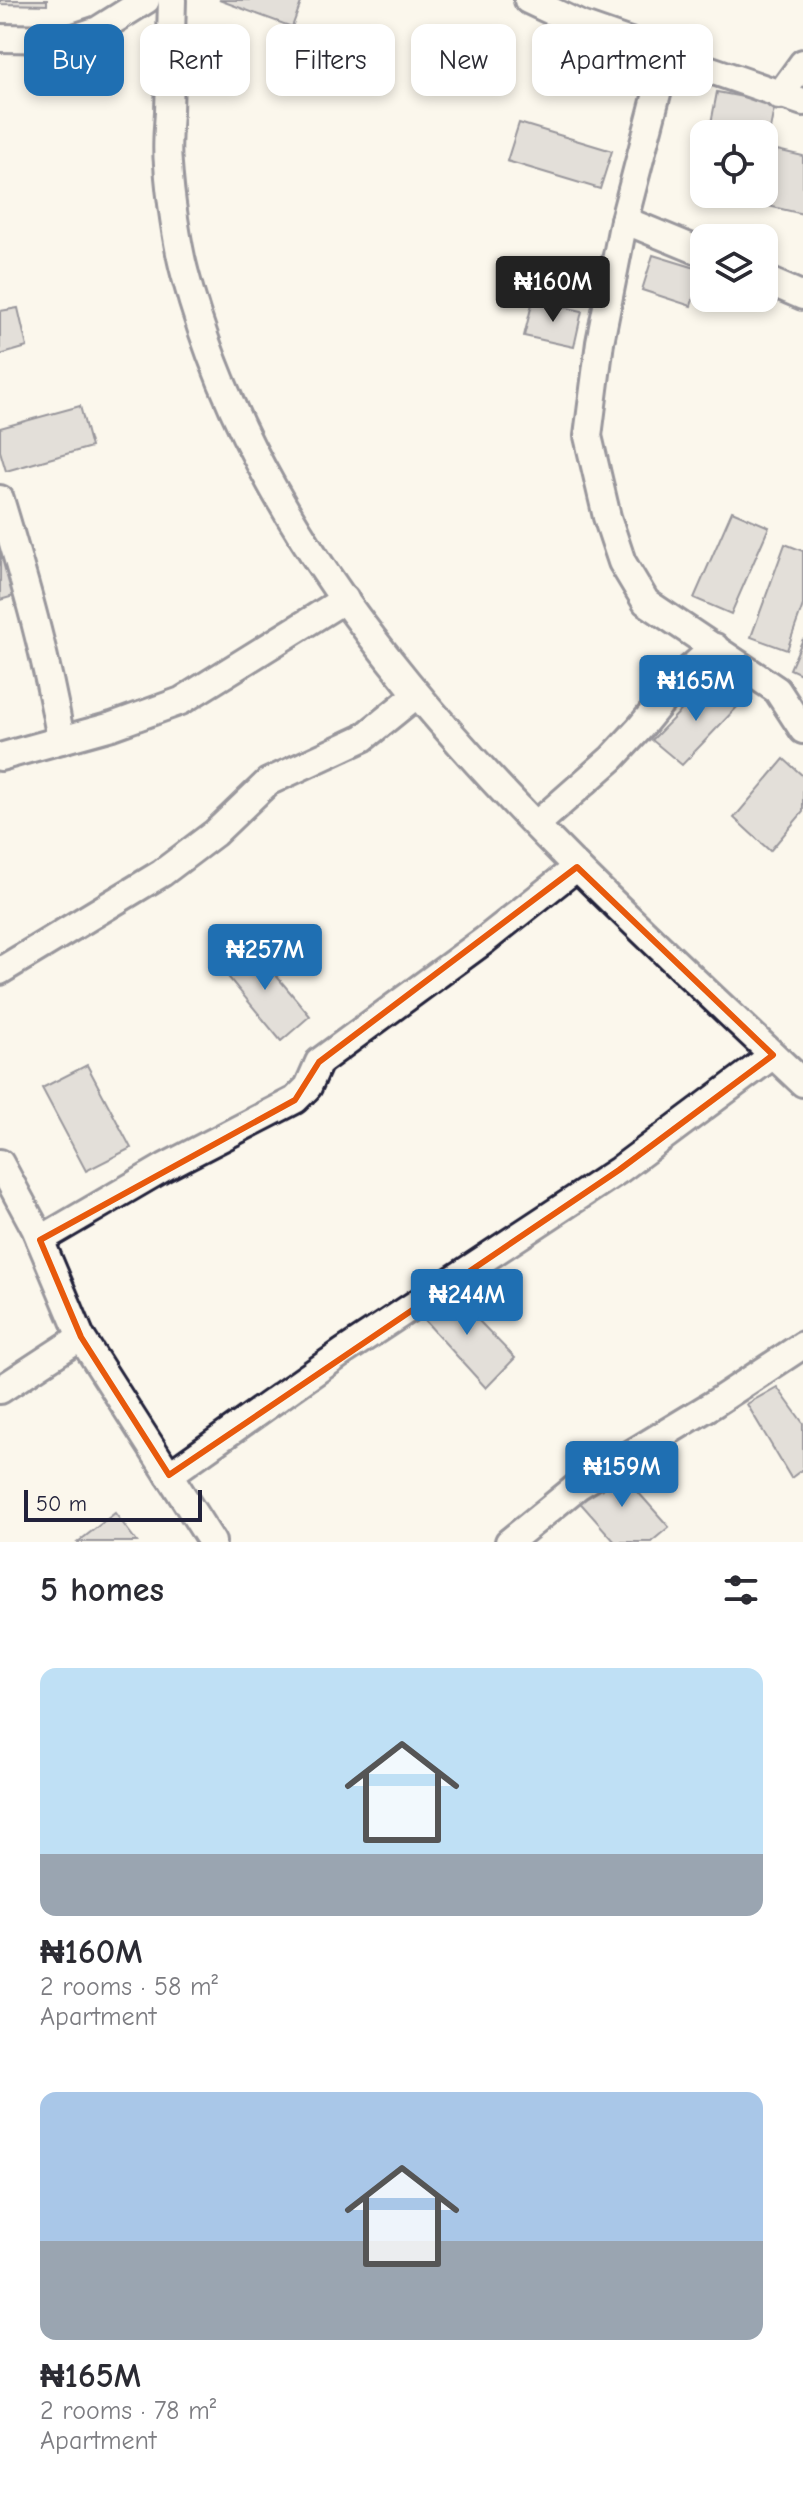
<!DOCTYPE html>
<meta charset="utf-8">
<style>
:root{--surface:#fff;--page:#f2f2f3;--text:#2b2b33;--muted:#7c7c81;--accent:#1f6fb2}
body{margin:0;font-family:"Comic Neue",sans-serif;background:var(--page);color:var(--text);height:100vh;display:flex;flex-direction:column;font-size:30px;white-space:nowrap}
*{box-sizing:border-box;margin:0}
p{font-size:26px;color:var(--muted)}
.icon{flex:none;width:44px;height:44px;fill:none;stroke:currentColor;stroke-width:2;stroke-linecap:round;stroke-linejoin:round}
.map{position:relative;height:1542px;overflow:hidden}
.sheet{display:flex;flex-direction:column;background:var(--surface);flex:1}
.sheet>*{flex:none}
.guide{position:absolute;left:24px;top:24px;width:756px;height:72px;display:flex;gap:16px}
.tools{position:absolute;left:690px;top:120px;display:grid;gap:16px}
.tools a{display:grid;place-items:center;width:88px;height:88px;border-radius:16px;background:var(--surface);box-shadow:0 4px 12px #0003;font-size:40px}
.scale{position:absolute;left:24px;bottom:20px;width:178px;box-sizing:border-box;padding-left:8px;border:4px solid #22223b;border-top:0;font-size:22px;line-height:28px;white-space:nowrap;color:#22223b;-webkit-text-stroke:6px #fbf7ec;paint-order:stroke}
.price{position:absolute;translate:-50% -68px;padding:0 18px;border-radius:8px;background:var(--accent);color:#fff;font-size:26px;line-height:52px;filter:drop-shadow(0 2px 4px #0008)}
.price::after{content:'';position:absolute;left:50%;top:48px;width:24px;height:18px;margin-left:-12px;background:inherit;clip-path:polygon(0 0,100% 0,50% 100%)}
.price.on{background:#222;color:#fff}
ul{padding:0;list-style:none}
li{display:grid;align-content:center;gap:16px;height:424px;padding:0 40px}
li span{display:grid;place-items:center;height:248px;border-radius:16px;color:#555}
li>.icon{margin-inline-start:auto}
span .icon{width:144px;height:144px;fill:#fffc;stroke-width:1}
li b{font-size:34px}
h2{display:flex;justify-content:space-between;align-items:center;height:96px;padding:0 40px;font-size:34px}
.pill{padding:0 28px;border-radius:16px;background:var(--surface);box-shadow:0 4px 12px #0003;font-size:28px;line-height:72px}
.pill.on{background:var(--accent);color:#fff}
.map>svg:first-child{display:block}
.building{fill:#c6c2c0;stroke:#22223b;stroke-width:2}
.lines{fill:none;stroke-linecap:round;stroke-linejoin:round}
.minor-casing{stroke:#22223b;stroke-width:32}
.minor{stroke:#fbf7ec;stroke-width:26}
.marked{fill:none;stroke:#e8590c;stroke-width:6;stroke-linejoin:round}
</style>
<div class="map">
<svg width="803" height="1542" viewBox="0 0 803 1542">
<rect width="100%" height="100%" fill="#fbf7ec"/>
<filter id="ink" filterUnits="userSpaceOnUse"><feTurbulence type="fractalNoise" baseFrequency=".0125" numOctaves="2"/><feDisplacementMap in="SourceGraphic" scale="16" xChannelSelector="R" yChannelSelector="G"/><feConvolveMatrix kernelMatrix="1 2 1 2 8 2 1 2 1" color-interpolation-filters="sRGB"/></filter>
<g filter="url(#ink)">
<g class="building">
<polygon points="0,0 47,0 47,5 0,4"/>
<polygon points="219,0 302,0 292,27"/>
<polygon points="717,92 775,103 764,161 764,134 709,134"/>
<polygon points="519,123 612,151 600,189 507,161"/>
<polygon points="777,150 803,156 803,214 764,205"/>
<polygon points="653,255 702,270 691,306 642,290"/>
<polygon points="533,300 582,311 574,347 524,336"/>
<polygon points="18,308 27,347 0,355 0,311"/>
<polygon points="80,406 91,447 6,471 0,451 0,428"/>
<polygon points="732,511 769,527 731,614 694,598"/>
<polygon points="785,544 803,551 803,605 787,650 751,637"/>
<polygon points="2,549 14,596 0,600 0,550"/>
<polygon points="803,639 803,675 790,669"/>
<polygon points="710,681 739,705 682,765 652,740"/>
<polygon points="784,759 803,776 803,812 770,851 734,818"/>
<polygon points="249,943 310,1016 281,1041 220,967"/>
<polygon points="87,1065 131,1148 86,1171 42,1088"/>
<polygon points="447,1288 515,1358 486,1388 418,1313"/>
<polygon points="777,1387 803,1423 803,1469 791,1478 747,1404"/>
<polygon points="614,1465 669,1527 651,1542 615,1542 576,1498"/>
<polygon points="115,1513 137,1542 78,1542"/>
</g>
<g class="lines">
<g class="minor-casing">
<g id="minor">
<path d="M172,0C171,37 170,74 169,112C168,129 166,147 168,164C170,195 177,245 185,274C272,605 564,856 803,1083"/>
<polyline points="528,0 581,25 803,102"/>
<polyline points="0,38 71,39 98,30 146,0"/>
<polyline points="667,55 624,220 600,342 588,436 607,517 622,562 646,602 777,690 803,730"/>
<polyline points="779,96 803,63"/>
<polyline points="624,220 704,253"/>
<polyline points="764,279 803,296"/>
<path d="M0,499C24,579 47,658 61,740"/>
<polyline points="0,757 112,726 181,701 345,599"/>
<polyline points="537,824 612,758 639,729 686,672 715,647"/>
<polyline points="0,971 162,873 215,833 268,782 363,738 416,695"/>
<polyline points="0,1163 35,1228 81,1337 212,1542"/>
<polyline points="40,1240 165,1167 295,1100 308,1087 319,1062 485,940 577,867"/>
<polyline points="0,1390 81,1337"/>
<polyline points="169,1475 343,1352 619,1170 773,1055"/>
<polyline points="509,1542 578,1486 715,1403 803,1345"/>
</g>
</g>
<use href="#minor" class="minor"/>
</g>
</g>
<path d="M0 0H803V1542H0ZM577,867L773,1055L619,1170L169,1475L81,1337L40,1240L295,1100L319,1062Z" fill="#fbf7ec" fill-opacity=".55" fill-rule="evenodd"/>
<path class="marked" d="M577,867L773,1055L619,1170L169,1475L81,1337L40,1240L295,1100L319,1062Z"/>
</svg>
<div class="tools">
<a><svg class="icon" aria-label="locate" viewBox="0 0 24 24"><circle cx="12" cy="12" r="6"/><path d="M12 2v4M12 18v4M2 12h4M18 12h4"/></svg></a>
<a><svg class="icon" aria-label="layers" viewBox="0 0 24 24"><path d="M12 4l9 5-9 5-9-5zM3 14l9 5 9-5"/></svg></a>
</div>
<div class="scale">50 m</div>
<b class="price on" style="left:553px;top:324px">₦160M</b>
<b class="price" style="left:696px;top:723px">₦165M</b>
<b class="price" style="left:265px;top:992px">₦257M</b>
<b class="price" style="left:467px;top:1337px">₦244M</b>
<b class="price" style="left:622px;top:1509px">₦159M</b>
<div class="guide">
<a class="pill on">Buy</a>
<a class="pill">Rent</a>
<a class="pill">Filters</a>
<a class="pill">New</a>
<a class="pill">Apartment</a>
</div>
</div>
<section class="sheet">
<h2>5 homes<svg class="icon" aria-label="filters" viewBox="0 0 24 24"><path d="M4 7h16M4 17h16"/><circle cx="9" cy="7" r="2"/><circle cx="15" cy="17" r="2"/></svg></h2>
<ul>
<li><span style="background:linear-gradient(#bfe0f5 75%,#9aa5b1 0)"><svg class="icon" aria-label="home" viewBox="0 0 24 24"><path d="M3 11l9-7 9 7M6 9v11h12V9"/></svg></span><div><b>₦160M</b><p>2 rooms · 58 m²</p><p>Apartment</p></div></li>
<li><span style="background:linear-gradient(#a9c7e8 60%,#9aa5b1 0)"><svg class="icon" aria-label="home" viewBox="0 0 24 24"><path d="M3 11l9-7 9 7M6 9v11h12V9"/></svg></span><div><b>₦165M</b><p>2 rooms · 78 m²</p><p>Apartment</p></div></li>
</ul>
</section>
